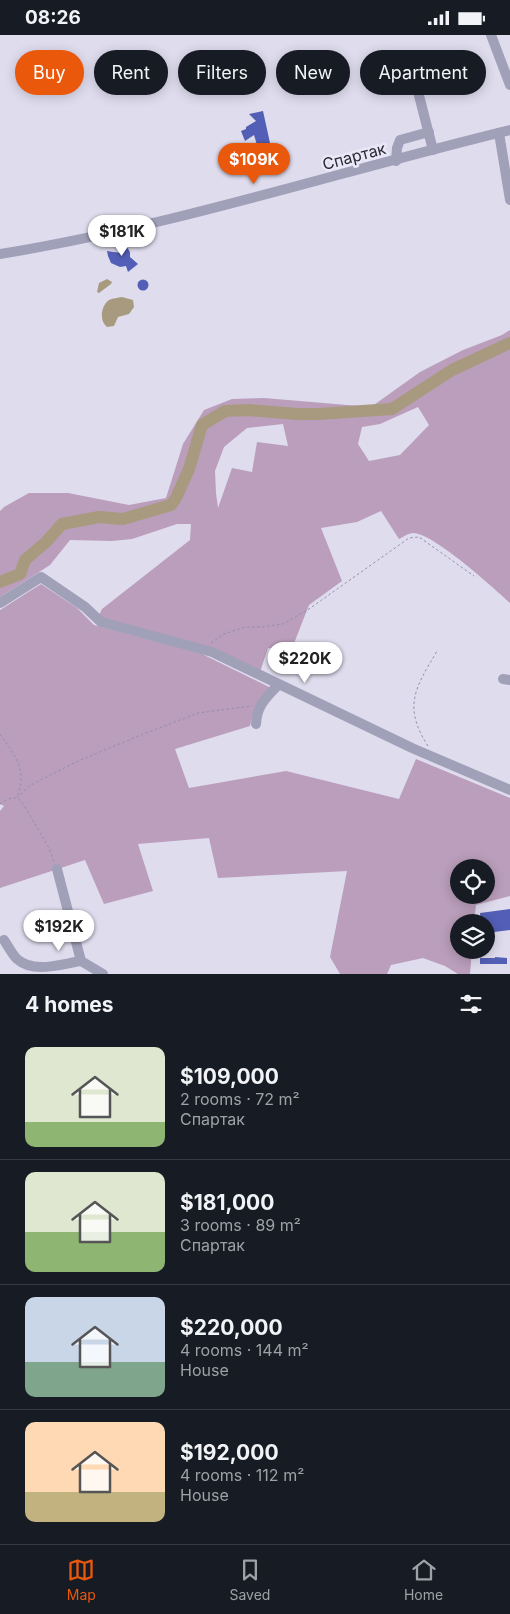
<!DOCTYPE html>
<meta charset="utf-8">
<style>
:root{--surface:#171b24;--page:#20242c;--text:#f1f3f6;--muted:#9ea1a6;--line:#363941;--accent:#ea580c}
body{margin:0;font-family:Inter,sans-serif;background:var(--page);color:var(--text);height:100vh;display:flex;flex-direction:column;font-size:19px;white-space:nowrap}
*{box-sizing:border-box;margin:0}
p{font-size:16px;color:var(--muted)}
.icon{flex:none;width:28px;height:28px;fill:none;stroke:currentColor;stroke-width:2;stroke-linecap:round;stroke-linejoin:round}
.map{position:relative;height:939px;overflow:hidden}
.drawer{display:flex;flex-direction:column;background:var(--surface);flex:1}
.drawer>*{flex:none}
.hud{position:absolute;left:15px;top:15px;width:480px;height:45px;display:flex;gap:10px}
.tools{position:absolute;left:450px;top:824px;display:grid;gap:10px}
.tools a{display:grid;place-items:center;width:45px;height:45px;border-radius:50%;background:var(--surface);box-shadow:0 2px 12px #0003;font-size:25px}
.price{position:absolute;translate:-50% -42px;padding:0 11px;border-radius:18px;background:#fff;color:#222;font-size:16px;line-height:32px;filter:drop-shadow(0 1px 2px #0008)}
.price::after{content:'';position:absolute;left:50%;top:30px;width:15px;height:11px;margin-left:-8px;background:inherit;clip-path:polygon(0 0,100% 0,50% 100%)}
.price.on{background:var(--accent);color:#fff}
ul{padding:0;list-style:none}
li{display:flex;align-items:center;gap:15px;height:125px;padding:0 25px}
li+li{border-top:1px solid var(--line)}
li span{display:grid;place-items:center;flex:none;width:140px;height:100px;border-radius:10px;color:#555}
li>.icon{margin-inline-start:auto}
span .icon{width:60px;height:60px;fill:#fffc;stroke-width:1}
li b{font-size:21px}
h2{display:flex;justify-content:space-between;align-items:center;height:60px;padding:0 25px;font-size:21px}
.pill{padding:0 18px;border-radius:22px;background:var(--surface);box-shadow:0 2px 12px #0003;font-size:18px;line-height:45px}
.pill.on{background:var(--accent);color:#fff}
.status{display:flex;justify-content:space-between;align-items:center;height:35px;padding:0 25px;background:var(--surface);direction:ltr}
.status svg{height:14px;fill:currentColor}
.tab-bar{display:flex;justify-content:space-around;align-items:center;height:70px;border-top:1px solid var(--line);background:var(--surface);font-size:14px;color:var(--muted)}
.tab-bar a{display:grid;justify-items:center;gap:2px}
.tab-bar .on{color:var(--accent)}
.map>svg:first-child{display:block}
.green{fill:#ba9ebb;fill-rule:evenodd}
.water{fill:#a89a7f}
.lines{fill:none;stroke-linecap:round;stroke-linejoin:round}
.river{stroke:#a89a7f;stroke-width:12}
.building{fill:#535fb6}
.path{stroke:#9290ab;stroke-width:1;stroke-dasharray:2.5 2.5;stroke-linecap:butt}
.minor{stroke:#a1a0b9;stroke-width:10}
.labels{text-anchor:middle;stroke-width:5;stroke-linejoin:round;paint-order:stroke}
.street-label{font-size:16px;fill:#282933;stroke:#eae8f7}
</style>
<div class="status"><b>08:26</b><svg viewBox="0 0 49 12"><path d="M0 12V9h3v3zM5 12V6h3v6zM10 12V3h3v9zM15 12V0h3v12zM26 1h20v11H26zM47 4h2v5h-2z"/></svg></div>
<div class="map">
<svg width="510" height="939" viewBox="0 0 510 939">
<rect width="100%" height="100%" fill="#dfdcee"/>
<g class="green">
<path d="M510,295V568C495,554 432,497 413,498C409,498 403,502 399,504L381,476L357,487L321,493L342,546L309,570L291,616L268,613L260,637L98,582L102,574L190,505L191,489H177L132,504L112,506L70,505L50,530L0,562V476L4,472L29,458H68L129,470L166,463L183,409L204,375L232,364L264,363L371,372L420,337L463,315L502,300ZM418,372L429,390L400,420L369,426L358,409L362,392L380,389ZM283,389L288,411L257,407L252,437L232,433L218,473L216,458L215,436L224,412L247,393Z"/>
<path d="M41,549L77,573L94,590L202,619L271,653C257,665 254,673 250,691L175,714L189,753L286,736L399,764L416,724L510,763V861L476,870L474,887L459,888V915H472L470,939H458L445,931L423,923L391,930L387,939H340L330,922L347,836L218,843L209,803L138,809L153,856L104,869L85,825L0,853V776L4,771L0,769V575ZM459,832H486V860H459Z"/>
</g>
<g class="water">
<polygon points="107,244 112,247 111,249 99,258 97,257 99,248"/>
<path d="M122,262L133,265L134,272L129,279L118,282L114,291L107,292C99,285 101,271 109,265C113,263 118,263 122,262Z"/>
</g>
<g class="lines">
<polyline class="river" points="0,547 20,539 25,525 46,507 62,489 99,482 123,484 171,470 176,463 189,434 202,390 225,376 248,375 297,379 319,379 392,374 452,335 510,308"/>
</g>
<g class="building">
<polygon points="263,76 270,108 257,110 254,100 245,106 241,96 246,94 246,92 256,86 249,79"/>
<polygon points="123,206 130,217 130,222 138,229 128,237 126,231 120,232 111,228 108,221 107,216 121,218 113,210 117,207"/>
<circle cx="143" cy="250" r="5.5"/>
<polygon points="510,874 510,895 486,898 486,888 481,888 480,878"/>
<polygon points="495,922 507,923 507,929 480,929 480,923 495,923"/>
</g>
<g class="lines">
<g class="path">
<polyline points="211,608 224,599 245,592 261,592 283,589 309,574 409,503 419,502 474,541"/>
<path d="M0,699C15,721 28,734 17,762"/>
<path d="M428,711C402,671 416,652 437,616"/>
<polyline points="17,763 29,751 76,727 141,700 198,678 252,671"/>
<path d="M0,769C8,764 14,759 22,767L49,813L54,827"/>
</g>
<g class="minor">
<polyline points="491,0 510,50"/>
<polyline points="415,45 433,115"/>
<polyline points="499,98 510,165"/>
<polyline points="396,126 397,113 400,105 429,97"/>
<path d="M0,219C173,191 340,136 510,95"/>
<polyline points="0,568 41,542 85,572 101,587 212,617 412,713 510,755"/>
<polyline points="503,644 510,645"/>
<path d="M256,689C257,670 266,663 278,650"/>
<polyline points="57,834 81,926"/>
<path d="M4,905C8,911 12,919 17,924C34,939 61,929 81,926L103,939"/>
</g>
</g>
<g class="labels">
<g class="street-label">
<text transform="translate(354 121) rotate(-15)" y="6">Спартак</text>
</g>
</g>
</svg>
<div class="tools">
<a><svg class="icon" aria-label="locate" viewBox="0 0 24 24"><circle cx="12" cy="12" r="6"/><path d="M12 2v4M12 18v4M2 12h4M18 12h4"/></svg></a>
<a><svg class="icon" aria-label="layers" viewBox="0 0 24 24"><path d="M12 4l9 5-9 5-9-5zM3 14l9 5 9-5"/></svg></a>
</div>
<b class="price on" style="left:254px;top:150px">$109K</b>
<b class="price" style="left:122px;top:222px">$181K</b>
<b class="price" style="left:305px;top:649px">$220K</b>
<b class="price" style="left:59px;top:917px">$192K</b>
<div class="hud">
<a class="pill on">Buy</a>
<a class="pill">Rent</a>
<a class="pill">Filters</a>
<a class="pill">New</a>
<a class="pill">Apartment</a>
</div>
</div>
<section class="drawer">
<h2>4 homes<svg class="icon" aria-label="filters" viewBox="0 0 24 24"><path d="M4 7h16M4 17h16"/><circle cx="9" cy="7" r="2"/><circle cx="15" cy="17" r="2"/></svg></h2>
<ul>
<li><span style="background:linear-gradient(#dfe7d0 75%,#8fb573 0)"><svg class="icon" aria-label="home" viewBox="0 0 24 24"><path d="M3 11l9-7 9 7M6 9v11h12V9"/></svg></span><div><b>$109,000</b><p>2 rooms · 72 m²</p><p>Спартак</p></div></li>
<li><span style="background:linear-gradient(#dfe7d0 60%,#8fb573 0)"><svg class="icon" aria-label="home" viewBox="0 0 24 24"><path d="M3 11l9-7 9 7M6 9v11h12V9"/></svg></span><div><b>$181,000</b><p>3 rooms · 89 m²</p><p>Спартак</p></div></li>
<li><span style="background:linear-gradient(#c9d6e8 65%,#7fa58c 0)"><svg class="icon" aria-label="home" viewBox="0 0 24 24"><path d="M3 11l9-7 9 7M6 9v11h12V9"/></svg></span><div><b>$220,000</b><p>4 rooms · 144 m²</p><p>House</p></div></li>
<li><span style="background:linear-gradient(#ffd9b3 70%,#c2b280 0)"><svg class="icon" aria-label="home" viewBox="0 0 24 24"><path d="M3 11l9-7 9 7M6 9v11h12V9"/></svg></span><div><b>$192,000</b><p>4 rooms · 112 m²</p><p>House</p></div></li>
</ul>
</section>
<nav class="tab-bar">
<a class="on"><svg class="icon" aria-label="map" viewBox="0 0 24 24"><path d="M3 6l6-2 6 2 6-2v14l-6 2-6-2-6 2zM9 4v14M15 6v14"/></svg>Map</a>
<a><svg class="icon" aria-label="saved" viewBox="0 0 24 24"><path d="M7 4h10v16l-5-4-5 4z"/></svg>Saved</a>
<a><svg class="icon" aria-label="home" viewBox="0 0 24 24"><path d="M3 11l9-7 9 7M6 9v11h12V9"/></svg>Home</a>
</nav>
